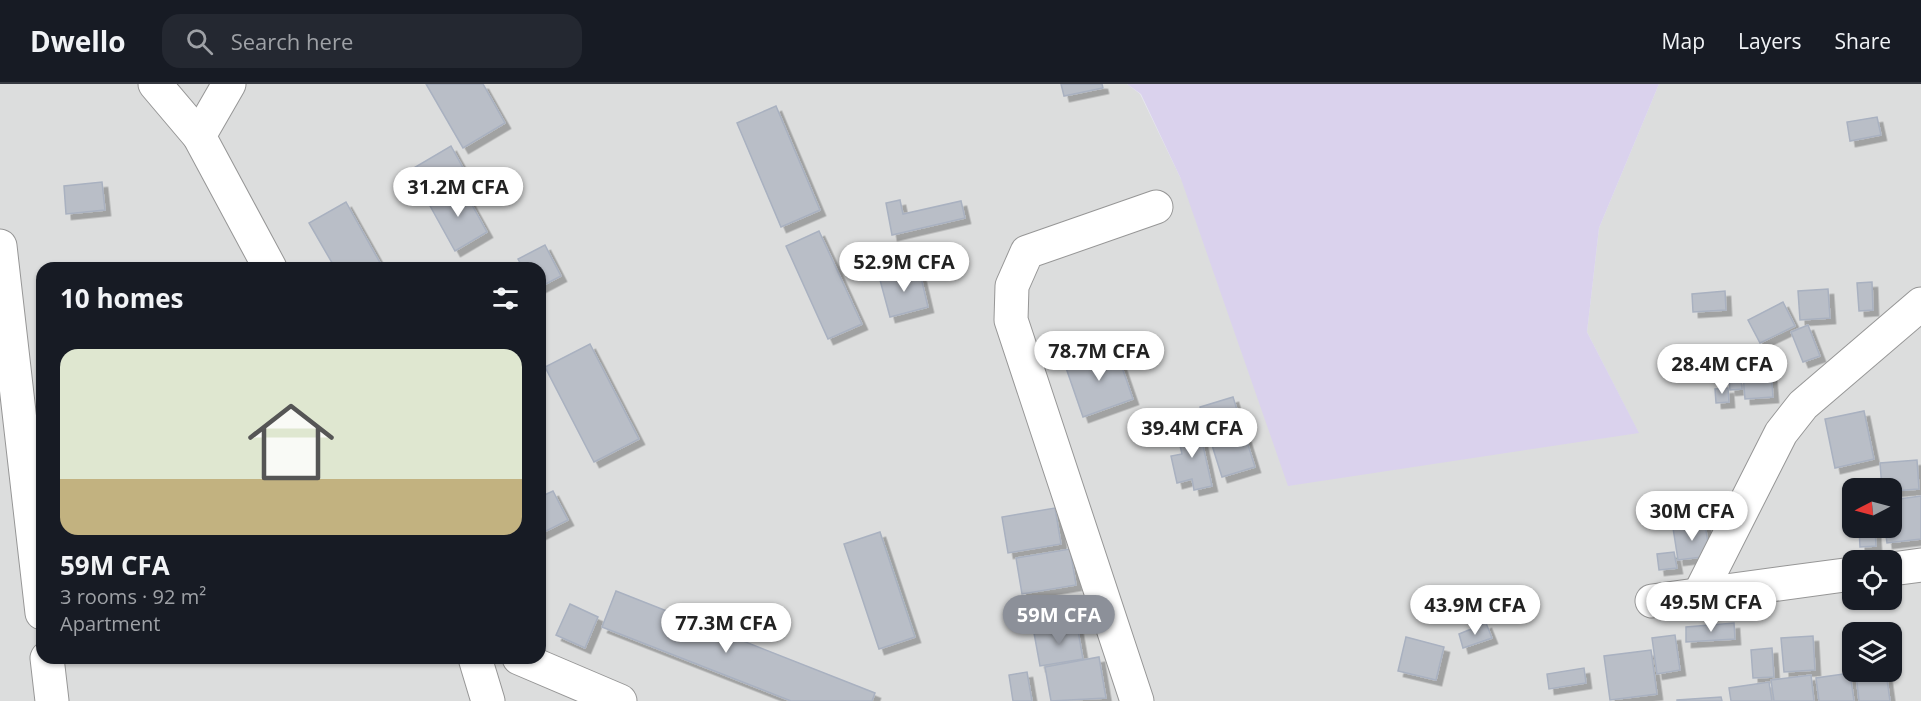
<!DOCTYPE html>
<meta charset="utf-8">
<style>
:root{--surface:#171b24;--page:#242831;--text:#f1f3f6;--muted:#9ea1a6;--line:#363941;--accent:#8c9099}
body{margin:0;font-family:"Open Sans",sans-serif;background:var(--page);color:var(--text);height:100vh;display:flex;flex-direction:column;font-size:22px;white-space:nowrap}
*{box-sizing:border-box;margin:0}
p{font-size:20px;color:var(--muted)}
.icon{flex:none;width:33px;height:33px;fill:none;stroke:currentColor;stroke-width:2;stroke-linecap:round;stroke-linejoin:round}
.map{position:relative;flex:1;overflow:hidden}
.side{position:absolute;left:36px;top:178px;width:510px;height:402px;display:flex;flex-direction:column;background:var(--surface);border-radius:18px;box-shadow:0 2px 4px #0004}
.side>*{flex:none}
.needle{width:39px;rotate:264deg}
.buttons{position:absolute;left:1842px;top:394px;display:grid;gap:12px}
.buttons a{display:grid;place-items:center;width:60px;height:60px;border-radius:12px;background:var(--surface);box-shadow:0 2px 4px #0004;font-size:30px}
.price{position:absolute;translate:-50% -51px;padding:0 14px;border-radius:21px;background:#fff;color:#222;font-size:20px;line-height:39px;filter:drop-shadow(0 2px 3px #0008)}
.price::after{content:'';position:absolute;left:50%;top:36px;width:18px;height:14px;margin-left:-9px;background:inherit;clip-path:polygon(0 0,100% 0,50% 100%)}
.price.active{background:var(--accent);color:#fff}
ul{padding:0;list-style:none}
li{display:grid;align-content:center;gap:12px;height:318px;padding:0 24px}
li+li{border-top:2px solid var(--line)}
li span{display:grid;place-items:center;height:186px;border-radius:18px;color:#555}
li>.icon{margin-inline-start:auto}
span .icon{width:108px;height:108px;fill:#fffc;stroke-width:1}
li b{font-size:26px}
h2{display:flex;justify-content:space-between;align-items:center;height:72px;padding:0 24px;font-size:26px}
header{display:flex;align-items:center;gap:36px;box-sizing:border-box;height:84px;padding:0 30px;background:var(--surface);border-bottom:2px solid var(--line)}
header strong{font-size:28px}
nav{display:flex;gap:33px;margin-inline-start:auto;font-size:21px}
.search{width:420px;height:54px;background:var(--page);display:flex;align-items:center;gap:15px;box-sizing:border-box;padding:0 21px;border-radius:18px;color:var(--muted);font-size:22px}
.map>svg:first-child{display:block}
.residential{fill:#dcdddd;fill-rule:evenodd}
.farmland{fill:#dad2ed}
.building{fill:#b9bec7;stroke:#a9b1c0;stroke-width:1.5;filter:url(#shadow)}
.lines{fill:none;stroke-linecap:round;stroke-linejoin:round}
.minor-casing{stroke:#969696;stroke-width:35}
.minor{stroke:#fff;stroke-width:33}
</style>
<header>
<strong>Dwello</strong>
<div class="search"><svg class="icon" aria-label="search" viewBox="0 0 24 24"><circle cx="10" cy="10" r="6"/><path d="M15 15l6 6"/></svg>Search here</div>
<nav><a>Map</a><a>Layers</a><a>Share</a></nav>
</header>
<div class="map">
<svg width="1921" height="617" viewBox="0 0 1921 617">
<defs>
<filter id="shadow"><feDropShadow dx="5.5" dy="5.5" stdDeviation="0" flood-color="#0004"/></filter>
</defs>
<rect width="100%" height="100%" fill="#e6e7ef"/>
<path class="residential" d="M0,0H1127L1140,10L1181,95L1638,348L1587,248L1599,144L1659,0H1921V617H0ZM42,184H540V574H42ZM1852,405H1892V444H1852ZM1852,477H1892V516H1852ZM1852,549H1892V588H1852Z"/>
<polygon class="farmland" points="1127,0 1659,0 1599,144 1587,248 1639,349 1288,402 1181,95 1141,10"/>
<g class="building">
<polygon points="426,0 483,0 505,39 463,64"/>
<polygon points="1061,0 1102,0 1103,4 1064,12"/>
<polygon points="776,22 820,126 781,143 737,39"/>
<polygon points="1877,33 1881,51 1850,57 1847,38"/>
<polygon points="451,62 467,91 428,113 412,85"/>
<polygon points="102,98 105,126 66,130 64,102"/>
<polygon points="461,101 487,148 455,167 429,120"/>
<polygon points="900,116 903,130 961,117 965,134 892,151 886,119"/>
<polygon points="346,118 383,184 335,184 309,139"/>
<polygon points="819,147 862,240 828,255 786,162"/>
<polygon points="545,161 561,192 540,203 540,184 523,184 518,175"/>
<polygon points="919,185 928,223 890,233 880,196"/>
<polygon points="1872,198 1873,226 1859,227 1857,199"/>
<polygon points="1828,205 1830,234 1800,236 1798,207"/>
<polygon points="1725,207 1726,226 1693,228 1692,210"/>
<polygon points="1783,218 1795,242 1760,259 1748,236"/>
<polygon points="1808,241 1820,272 1803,278 1791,248"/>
<polygon points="590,260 639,355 594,378 545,283"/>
<polygon points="1115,263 1133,315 1083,333 1065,281"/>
<polygon points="1771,288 1773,313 1745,315 1743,290"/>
<polygon points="1741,295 1742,305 1730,306 1729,296"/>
<polygon points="1728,304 1729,318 1716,319 1715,305"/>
<polygon points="1233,313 1255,383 1222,393 1200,323"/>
<polygon points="1864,327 1874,375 1835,384 1825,335"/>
<polygon points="1198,339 1212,402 1194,406 1192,395 1177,399 1171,372 1182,370 1178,353 1187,351 1185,341"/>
<polygon points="1917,376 1919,405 1892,407 1892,405 1882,405 1880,379"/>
<polygon points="553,407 568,436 540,450 540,413"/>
<polygon points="1921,412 1921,455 1887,459 1885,444 1892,444 1892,416"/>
<polygon points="1055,424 1061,460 1008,469 1002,433"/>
<polygon points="1705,440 1710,472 1678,476 1673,444"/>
<polygon points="1859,444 1875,444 1876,462 1860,463"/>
<polygon points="880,448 915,553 879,565 844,460"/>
<polygon points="1070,465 1076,501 1022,510 1016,474"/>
<polygon points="1674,468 1677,484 1659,486 1657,470"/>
<polygon points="616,507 875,609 872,617 791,617 602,543"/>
<polygon points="570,520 598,533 585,564 556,551"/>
<polygon points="1486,539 1492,554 1463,564 1459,550"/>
<polygon points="1734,539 1735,555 1686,558 1686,543"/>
<polygon points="1873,539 1874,549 1852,549 1851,571 1847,542"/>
<polygon points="1077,541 1083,575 1040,582 1034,549"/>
<polygon points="1675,551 1680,586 1657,590 1652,554"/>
<polygon points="1813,552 1815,586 1784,588 1781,554"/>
<polygon points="1406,553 1444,563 1436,596 1398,587"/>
<polygon points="1772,564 1774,593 1753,594 1751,566"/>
<polygon points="1651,566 1657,610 1610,616 1604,572"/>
<polygon points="1099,573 1106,614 1051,617 1045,583"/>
<polygon points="1584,584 1586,599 1549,605 1547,590"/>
<polygon points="1027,588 1032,617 1013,617 1009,591"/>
<polygon points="1870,588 1886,588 1890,617 1859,617 1856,590"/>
<polygon points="1850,589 1854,617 1819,617 1816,594"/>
<polygon points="1811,591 1814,617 1774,617 1771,596"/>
<polygon points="1769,598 1772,617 1731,617 1729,604"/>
<polygon points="1721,613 1722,617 1677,617 1677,616"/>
</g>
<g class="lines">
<g class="minor-casing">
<g id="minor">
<polyline points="155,0 199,52 270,184"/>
<polyline points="199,52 229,0"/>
<polyline points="0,162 42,529"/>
<polyline points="1892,485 1921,481"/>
<polyline points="1699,511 1781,349 1803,321 1921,220"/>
<polyline points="1652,517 1852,490"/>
<polyline points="47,574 52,617"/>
<polyline points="475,574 488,617"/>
<polyline points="519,574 620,617"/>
<polyline points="1137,617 1011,236 1012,202 1027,168 1156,123"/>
</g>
</g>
<use href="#minor" class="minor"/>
</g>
</svg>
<div class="buttons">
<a><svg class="needle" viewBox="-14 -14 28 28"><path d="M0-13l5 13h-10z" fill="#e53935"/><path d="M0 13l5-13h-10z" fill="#9ea1a6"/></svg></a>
<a><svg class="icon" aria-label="locate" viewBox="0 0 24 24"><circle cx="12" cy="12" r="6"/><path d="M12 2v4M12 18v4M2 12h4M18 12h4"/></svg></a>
<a><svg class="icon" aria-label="layers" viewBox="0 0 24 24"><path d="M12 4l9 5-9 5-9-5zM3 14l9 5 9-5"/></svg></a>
</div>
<b class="price" style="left:458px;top:134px">31.2M CFA</b>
<b class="price" style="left:904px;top:209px">52.9M CFA</b>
<b class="price" style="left:1099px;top:298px">78.7M CFA</b>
<b class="price" style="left:1722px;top:311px">28.4M CFA</b>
<b class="price" style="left:1192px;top:375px">39.4M CFA</b>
<b class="price" style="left:1692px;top:458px">30M CFA</b>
<b class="price" style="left:1711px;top:549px">49.5M CFA</b>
<b class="price" style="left:1475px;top:552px">43.9M CFA</b>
<b class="price active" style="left:1059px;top:562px">59M CFA</b>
<b class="price" style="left:726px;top:570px">77.3M CFA</b>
<section class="side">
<h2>10 homes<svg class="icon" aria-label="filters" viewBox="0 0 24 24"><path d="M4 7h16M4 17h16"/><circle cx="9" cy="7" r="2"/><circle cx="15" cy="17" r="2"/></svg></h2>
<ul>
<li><span style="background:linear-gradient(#dfe7d0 70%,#c2b280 0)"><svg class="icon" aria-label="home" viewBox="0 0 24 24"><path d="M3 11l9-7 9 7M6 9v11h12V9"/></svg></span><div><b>59M CFA</b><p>3 rooms · 92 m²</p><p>Apartment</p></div></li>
</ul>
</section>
</div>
